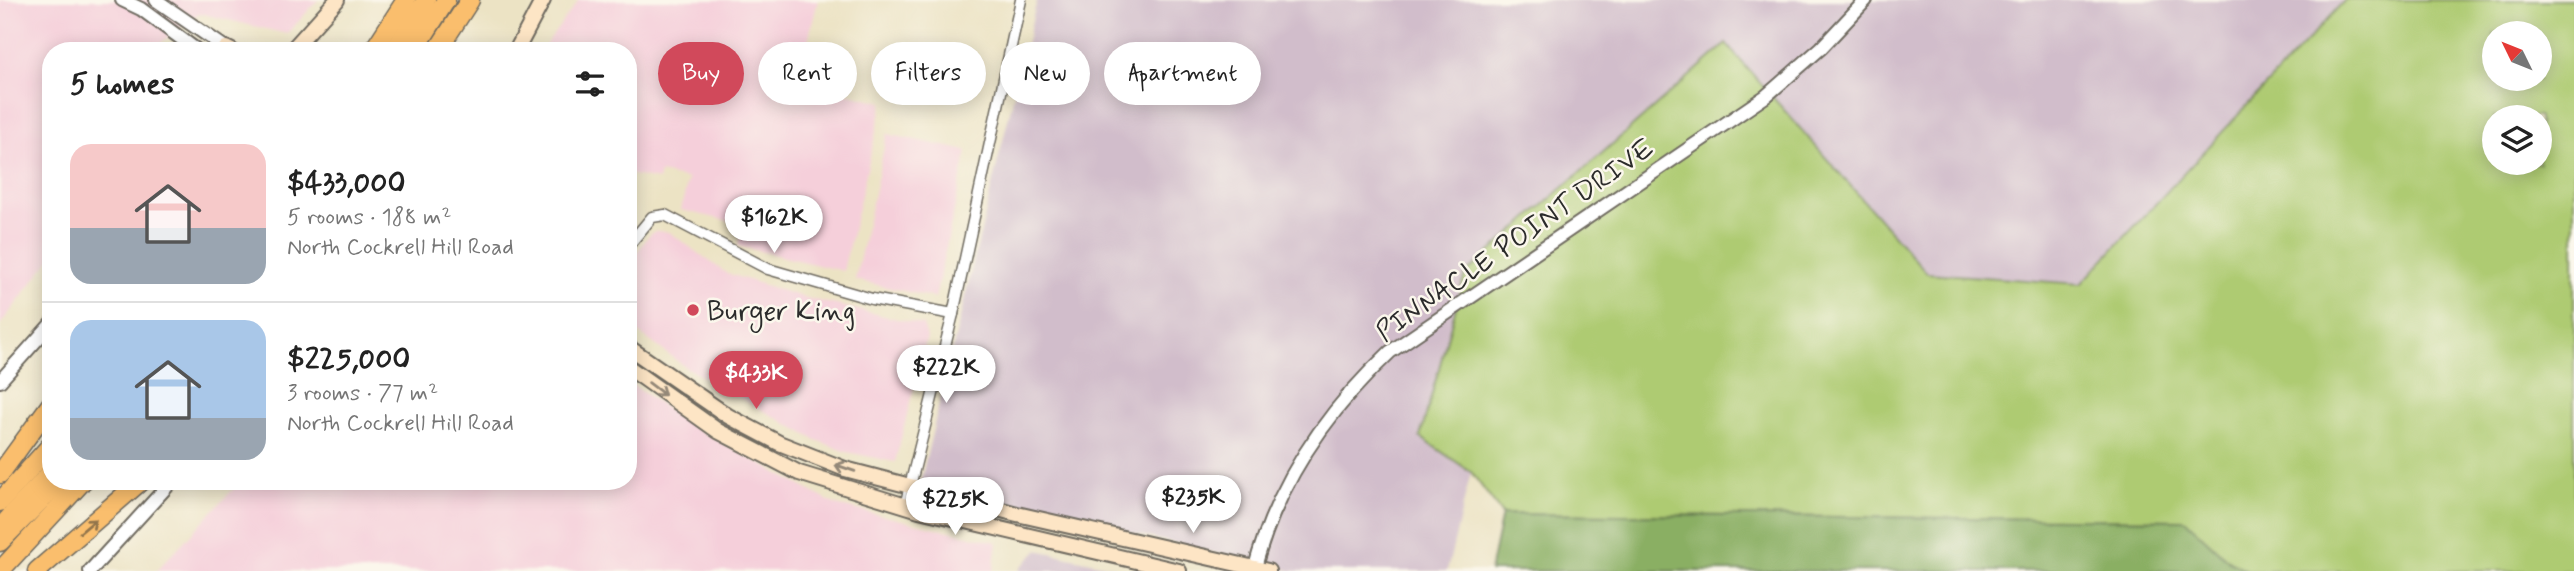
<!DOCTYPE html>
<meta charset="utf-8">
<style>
:root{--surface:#fff;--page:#f2f2f2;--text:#222;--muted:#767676;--line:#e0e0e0;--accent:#d1495b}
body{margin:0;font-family:Mynerve,sans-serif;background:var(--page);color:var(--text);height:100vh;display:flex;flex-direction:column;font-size:26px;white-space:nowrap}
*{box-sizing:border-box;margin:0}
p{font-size:23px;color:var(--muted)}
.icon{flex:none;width:38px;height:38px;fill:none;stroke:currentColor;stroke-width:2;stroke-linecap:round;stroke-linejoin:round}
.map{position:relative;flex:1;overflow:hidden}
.sheet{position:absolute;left:42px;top:42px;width:595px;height:448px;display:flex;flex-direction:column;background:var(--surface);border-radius:28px;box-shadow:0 4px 18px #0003}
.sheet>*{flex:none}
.guide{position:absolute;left:658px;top:42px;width:665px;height:63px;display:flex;gap:14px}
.needle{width:46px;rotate:313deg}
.controls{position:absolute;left:2482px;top:21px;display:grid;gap:14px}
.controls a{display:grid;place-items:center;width:70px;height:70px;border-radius:50%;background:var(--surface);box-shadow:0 4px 18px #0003;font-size:35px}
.price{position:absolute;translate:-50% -60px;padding:0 16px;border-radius:24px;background:#fff;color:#222;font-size:23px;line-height:46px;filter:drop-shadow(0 2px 4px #0008)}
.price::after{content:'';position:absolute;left:50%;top:42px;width:21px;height:16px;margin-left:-10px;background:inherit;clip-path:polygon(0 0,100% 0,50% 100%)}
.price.selected{background:var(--accent);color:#fff}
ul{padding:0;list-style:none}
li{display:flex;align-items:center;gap:21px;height:175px;padding:0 28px}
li+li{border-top:2px solid var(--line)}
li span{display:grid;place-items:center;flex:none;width:196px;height:140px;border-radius:21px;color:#555}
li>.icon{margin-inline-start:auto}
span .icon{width:84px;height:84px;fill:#fffc;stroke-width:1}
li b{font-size:30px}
h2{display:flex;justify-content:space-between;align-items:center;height:84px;padding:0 28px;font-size:30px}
.tag{padding:0 24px;border-radius:32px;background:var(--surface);box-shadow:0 4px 18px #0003;font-size:24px;line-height:63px}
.tag.selected{background:var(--accent);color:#fff}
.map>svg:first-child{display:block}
.built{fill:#f5cfda}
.industrial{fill:#d1bdcb}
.green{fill:#aecb72;stroke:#6c7b4e;stroke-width:2;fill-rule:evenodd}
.forest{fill:#8aaf64;stroke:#5a6d48;stroke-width:2}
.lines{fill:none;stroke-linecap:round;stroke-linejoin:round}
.minor-casing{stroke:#6f6b61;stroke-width:13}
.tertiary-casing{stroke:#6f6b61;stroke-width:16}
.secondary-casing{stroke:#6f6b61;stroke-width:18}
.motorway-casing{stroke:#6f6b61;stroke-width:21}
.minor{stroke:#fff;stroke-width:10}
.tertiary{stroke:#fff;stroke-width:12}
.secondary{stroke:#fde5c5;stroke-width:14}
.motorway{stroke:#fabe6d;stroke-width:18}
.oneway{stroke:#948878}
.oneway2{stroke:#92744c}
.poi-dot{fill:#d1495b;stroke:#fbf7ec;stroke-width:2.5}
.labels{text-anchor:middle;stroke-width:5;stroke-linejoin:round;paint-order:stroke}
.street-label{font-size:28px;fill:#2b2b2b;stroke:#fbf7ec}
.poi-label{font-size:28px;fill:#2b2b2b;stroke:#fbf7ec;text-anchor:start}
</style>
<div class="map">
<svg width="2574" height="571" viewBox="0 0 2574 571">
<rect width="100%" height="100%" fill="#fbf7ec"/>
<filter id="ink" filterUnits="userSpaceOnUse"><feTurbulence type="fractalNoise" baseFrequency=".0143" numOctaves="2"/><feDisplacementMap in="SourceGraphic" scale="14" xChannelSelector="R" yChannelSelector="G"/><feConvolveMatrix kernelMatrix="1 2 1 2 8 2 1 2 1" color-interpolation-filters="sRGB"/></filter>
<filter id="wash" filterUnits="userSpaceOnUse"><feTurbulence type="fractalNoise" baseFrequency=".00686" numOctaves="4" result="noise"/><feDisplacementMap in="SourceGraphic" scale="28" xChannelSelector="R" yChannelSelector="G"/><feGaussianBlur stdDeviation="1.57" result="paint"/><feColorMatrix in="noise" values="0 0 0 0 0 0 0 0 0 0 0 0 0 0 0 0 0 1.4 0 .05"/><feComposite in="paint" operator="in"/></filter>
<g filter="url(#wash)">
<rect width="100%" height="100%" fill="#ece3c4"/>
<g class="built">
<polygon points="0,0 318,0 287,34 199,13 159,44 160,51 51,51 51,258 0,325"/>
<polygon points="579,0 818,0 798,82 883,102 843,271 738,246 742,224 681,210 688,179 660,173 658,180 628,174 628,51 541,51"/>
<polygon points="887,134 967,151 935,298 855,280"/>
<polygon points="656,231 669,232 726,273 802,297 923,325 927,337 895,462 847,452 814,439 687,368 628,325 628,266 649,235"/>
<polygon points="628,382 693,427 836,505 997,542 993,571 156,571 241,481 628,481"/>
</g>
<g class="industrial">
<polygon points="1037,0 2345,0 2081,284 1927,273 1726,45 1420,437 1471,472 1447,571 1292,571 920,483"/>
<polygon points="1037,550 1131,571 1018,571"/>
</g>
<path class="green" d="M2345,0H2574V571H2248L2229,561L2184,520L1502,514L1471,472L1420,437L1465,274L1726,44L1927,273L2081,284ZM2494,33H2539V79H2494ZM2494,117H2539V163H2494Z"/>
<polygon class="forest" points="1502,514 2185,520 2229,561 2248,571 1490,571"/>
</g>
<g filter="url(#ink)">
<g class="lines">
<g class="minor-casing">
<g id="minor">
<polyline points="628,246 652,217 665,215 768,269 872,299 953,314"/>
<polyline points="905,506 953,314 1021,0"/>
</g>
</g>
<g class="tertiary-casing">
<g id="tertiary">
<polyline points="122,0 141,9 198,51"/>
<polyline points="156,0 230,51"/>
<polyline points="0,381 51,324"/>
<polyline points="90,571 172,481"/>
<path d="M1254,571C1276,485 1326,412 1390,352L1766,96L1821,48L1866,0"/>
</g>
</g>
<g class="secondary-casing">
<g id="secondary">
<polyline points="226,48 232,51"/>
<polyline points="291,51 337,0"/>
<polyline points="516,51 543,0"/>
<polyline points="628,347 728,416 779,443 845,469 1017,514 1268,571"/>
<polyline points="628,367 718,431 799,473 919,510 1179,571"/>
</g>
</g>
<g class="motorway-casing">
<g id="motorway">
<polyline points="373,51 406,0"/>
<polyline points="394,51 426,0"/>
<polyline points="414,51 446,0"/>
<polyline points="437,51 470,0"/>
<polyline points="0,474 51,404"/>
<polyline points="0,502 51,445"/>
<polyline points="0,528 51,472"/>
<polyline points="0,542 60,481"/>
<polyline points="0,571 83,481"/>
<polyline points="37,571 141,481"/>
</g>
</g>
<use href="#minor" class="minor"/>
<use href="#tertiary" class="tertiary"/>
<use href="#secondary" class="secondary"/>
<use href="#motorway" class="motorway"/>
</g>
<defs><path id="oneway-shaft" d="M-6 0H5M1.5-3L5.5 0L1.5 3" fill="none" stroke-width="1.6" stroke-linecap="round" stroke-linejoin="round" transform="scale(1.75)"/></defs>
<g class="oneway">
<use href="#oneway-shaft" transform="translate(657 389) rotate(37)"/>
<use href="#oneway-shaft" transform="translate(845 468) rotate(-161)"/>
</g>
<use class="oneway2" href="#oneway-shaft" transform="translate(88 526) rotate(-40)"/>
</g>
<circle class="poi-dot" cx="693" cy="310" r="7"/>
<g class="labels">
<g class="street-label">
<text transform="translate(1514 239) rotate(-35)" y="10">PINNACLE POINT DRIVE</text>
</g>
<g class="poi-label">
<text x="707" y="320">Burger King</text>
</g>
</g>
</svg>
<div class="controls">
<a><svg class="needle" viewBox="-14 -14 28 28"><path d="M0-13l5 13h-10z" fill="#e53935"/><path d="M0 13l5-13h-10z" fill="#767676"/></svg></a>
<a><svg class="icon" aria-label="layers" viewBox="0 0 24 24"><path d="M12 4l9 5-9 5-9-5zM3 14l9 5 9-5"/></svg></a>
</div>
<b class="price" style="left:774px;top:255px">$162K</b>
<b class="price" style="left:946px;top:405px">$222K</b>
<b class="price selected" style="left:756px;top:411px">$433K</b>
<b class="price" style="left:1193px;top:535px">$235K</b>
<b class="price" style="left:955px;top:537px">$225K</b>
<div class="guide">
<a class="tag selected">Buy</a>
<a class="tag">Rent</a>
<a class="tag">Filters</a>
<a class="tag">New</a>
<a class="tag">Apartment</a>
</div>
<section class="sheet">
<h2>5 homes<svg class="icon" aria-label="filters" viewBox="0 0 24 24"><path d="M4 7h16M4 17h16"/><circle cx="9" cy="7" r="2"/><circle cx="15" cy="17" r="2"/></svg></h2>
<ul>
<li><span style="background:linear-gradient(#f6c9c9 60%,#9aa5b1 0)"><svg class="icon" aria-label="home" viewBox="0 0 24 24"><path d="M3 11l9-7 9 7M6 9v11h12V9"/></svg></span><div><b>$433,000</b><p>5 rooms · 188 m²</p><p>North Cockrell Hill Road</p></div></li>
<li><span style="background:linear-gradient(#a9c7e8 70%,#9aa5b1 0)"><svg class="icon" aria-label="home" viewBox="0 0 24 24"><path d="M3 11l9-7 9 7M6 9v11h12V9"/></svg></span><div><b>$225,000</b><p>3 rooms · 77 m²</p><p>North Cockrell Hill Road</p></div></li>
</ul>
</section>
</div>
